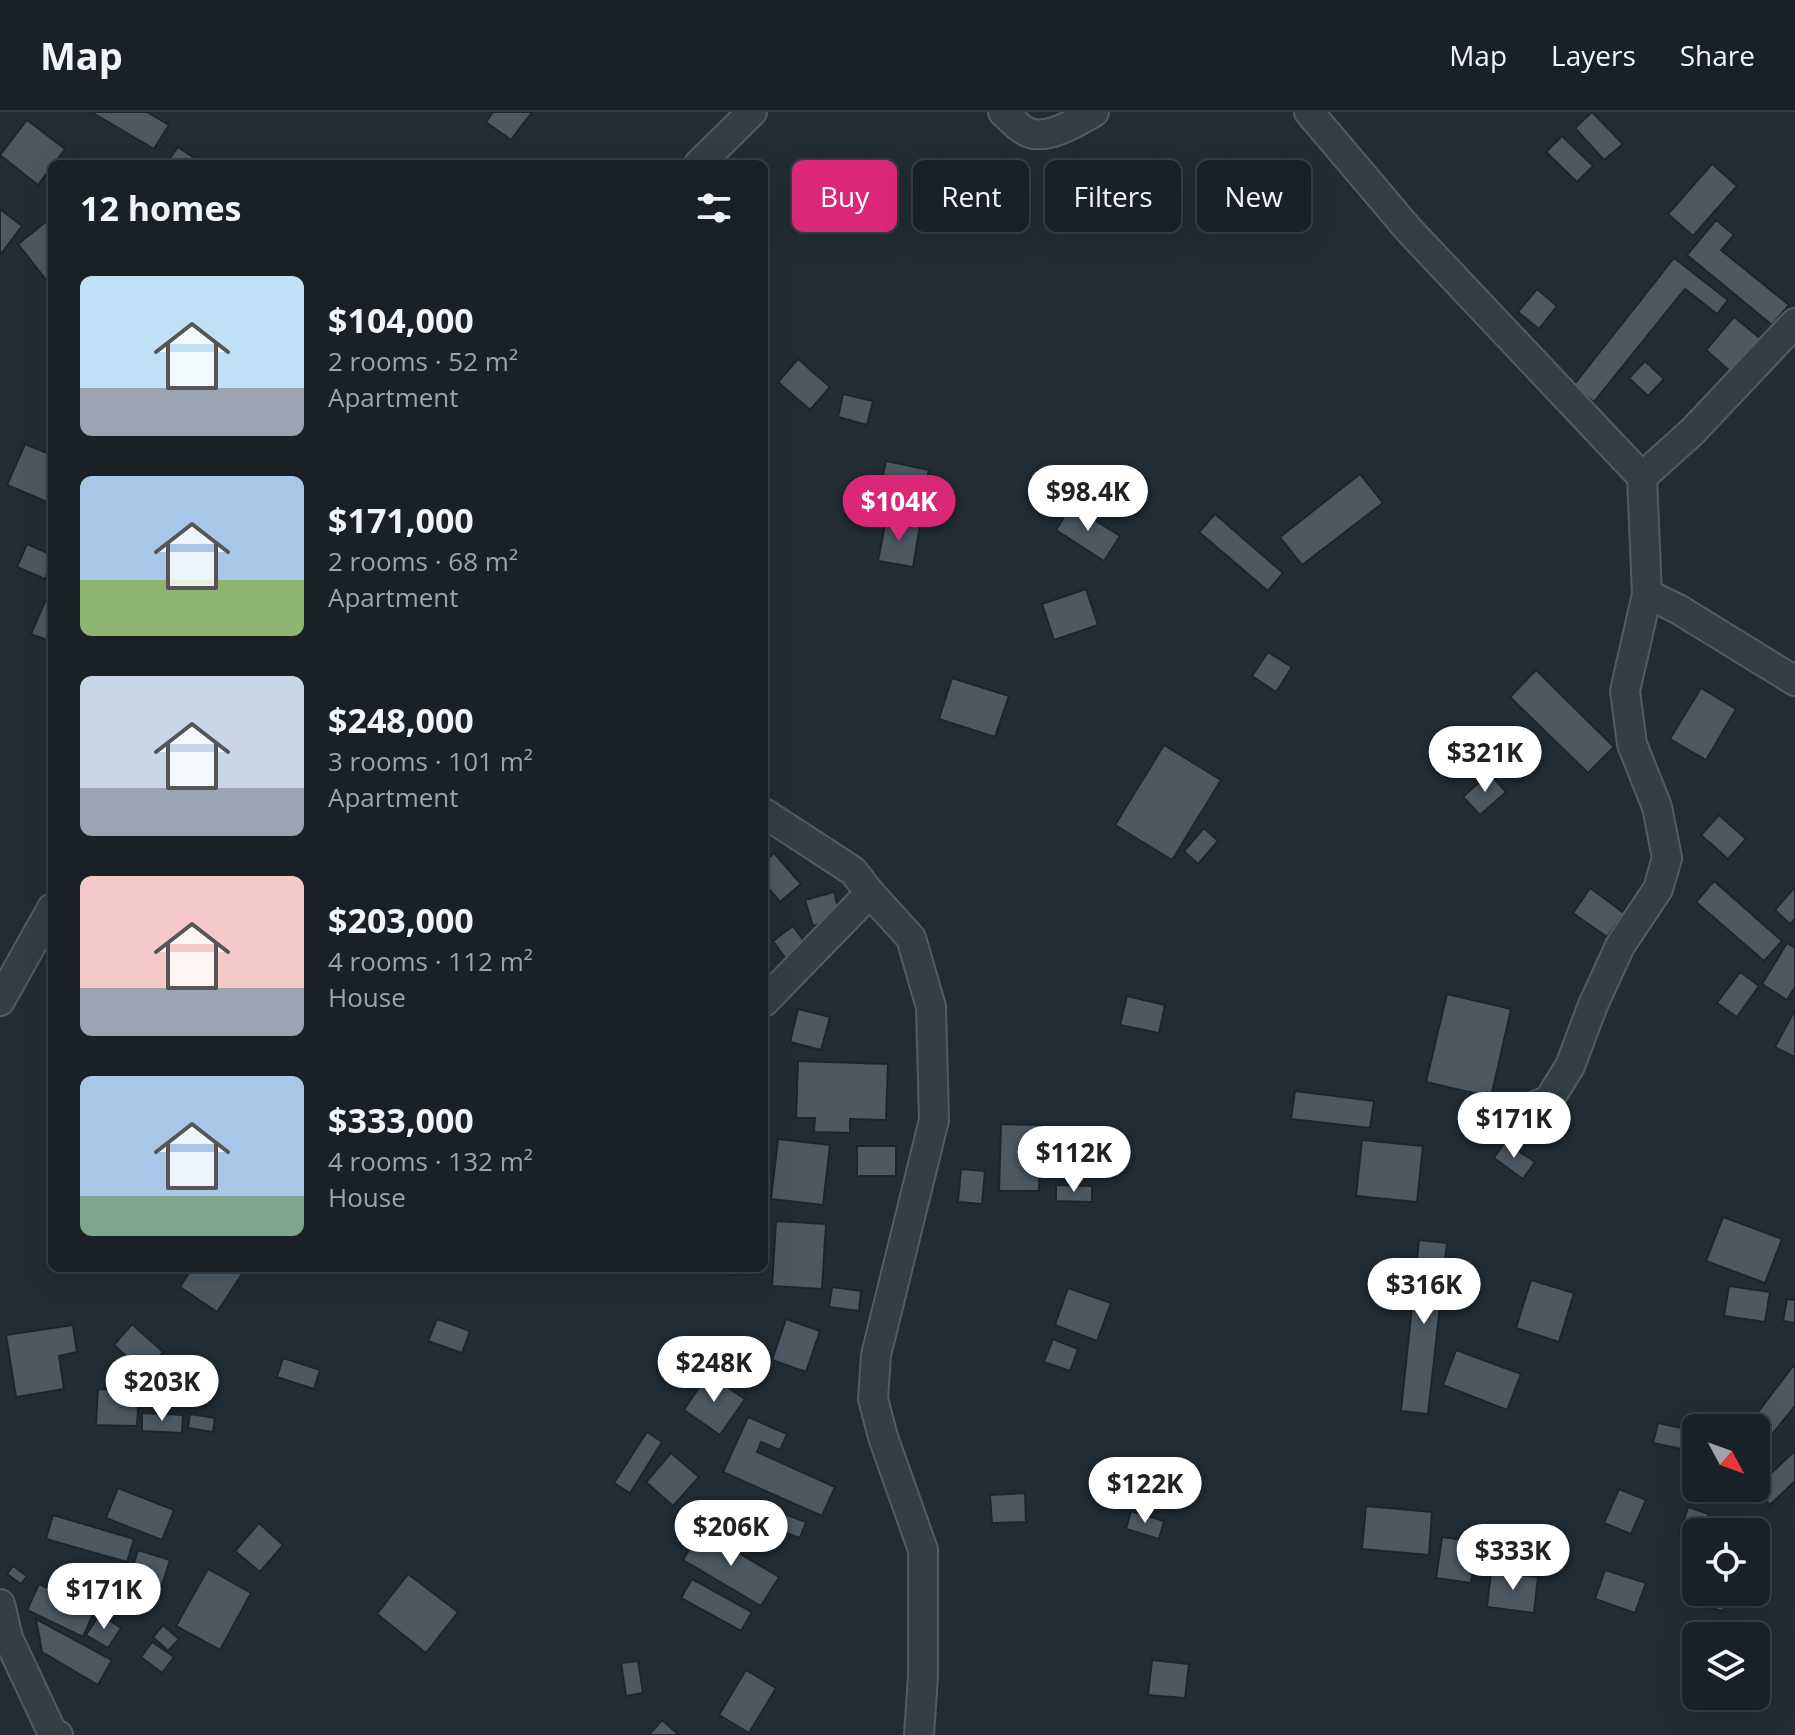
<!DOCTYPE html>
<meta charset="utf-8">
<style>
:root{--surface:#192127;--page:#262e33;--text:#f1f3f6;--muted:#9fa3a7;--line:#373e44;--accent:#db2777}
body{margin:0;font-family:"Open Sans",sans-serif;background:var(--page);color:var(--text);height:100vh;display:flex;flex-direction:column;font-size:30px;white-space:nowrap}
*{box-sizing:border-box;margin:0}
p{font-size:26px;color:var(--muted)}
.icon{flex:none;width:44px;height:44px;fill:none;stroke:currentColor;stroke-width:2;stroke-linecap:round;stroke-linejoin:round}
.map{position:relative;flex:1;overflow:hidden}
.drawer{position:absolute;left:48px;top:48px;width:720px;height:1112px;display:flex;flex-direction:column;background:var(--surface);border-radius:12px;box-shadow:0 8px 32px #0002,0 0 0 2px var(--line)}
.drawer>*{flex:none}
.guide{position:absolute;left:792px;top:48px;width:760px;height:72px;display:flex;gap:16px}
.needle{width:52px;rotate:131deg}
.tools{position:absolute;left:1682px;top:1302px;display:grid;gap:16px}
.tools a{display:grid;place-items:center;width:88px;height:88px;border-radius:12px;background:var(--surface);box-shadow:0 8px 32px #0002,0 0 0 2px var(--line);font-size:40px}
.price{position:absolute;translate:-50% -68px;padding:0 18px;border-radius:28px;background:#fff;color:#222;font-size:26px;line-height:52px;filter:drop-shadow(0 2px 4px #0008)}
.price::after{content:'';position:absolute;left:50%;top:48px;width:24px;height:18px;margin-left:-12px;background:inherit;clip-path:polygon(0 0,100% 0,50% 100%)}
.price.current{background:var(--accent);color:#fff}
ul{padding:0;list-style:none}
li{display:flex;align-items:center;gap:24px;height:200px;padding:0 32px}
li span{display:grid;place-items:center;flex:none;width:224px;height:160px;border-radius:12px;color:#555}
li>.icon{margin-inline-start:auto}
span .icon{width:96px;height:96px;fill:#fffc;stroke-width:1}
li b{font-size:34px}
h2{display:flex;justify-content:space-between;align-items:center;height:96px;padding:0 32px;font-size:34px}
.chip{padding:0 28px;border-radius:12px;background:var(--surface);box-shadow:0 8px 32px #0002,0 0 0 2px var(--line);font-size:28px;line-height:72px}
.chip.current{background:var(--accent);color:#fff}
header{display:flex;align-items:center;gap:48px;box-sizing:border-box;height:112px;padding:0 40px;background:var(--surface);border-bottom:2px solid var(--line)}
header strong{font-size:38px}
nav{display:flex;gap:44px;margin-inline-start:auto;font-size:28px}
.map>svg:first-child{display:block}
.building{fill:#4c5963;stroke:#1c252c;stroke-width:2}
.lines{fill:none;stroke-linecap:round;stroke-linejoin:round}
.street-casing{stroke:#525c63;stroke-width:32}
.street{stroke:#343e45;stroke-width:28}
</style>
<header>
<strong>Map</strong>
<nav><a>Map</a><a>Layers</a><a>Share</a></nav>
</header>
<div class="map">
<svg width="1795" height="1623" viewBox="0 0 1795 1623">
<rect width="100%" height="100%" fill="#212c34"/>
<g class="building">
<polygon points="91,0 147,0 169,13 154,37"/>
<polygon points="493,0 532,0 511,28 486,10"/>
<polygon points="1592,0 1623,32 1604,48 1575,16"/>
<polygon points="27,8 65,37 38,73 0,43"/>
<polygon points="1562,24 1593,54 1577,70 1546,40"/>
<polygon points="178,35 203,52 166,52"/>
<polygon points="1712,52 1737,74 1693,124 1668,102"/>
<polygon points="0,97 22,114 0,143"/>
<polygon points="52,105 52,166 47,169 18,132"/>
<polygon points="1716,108 1734,123 1721,138 1789,193 1772,213 1687,143"/>
<polygon points="1674,146 1728,188 1717,202 1685,177 1594,290 1573,274"/>
<polygon points="1537,177 1557,194 1539,217 1518,200"/>
<polygon points="1734,205 1761,227 1732,261 1706,238"/>
<polygon points="798,247 830,275 810,298 778,270"/>
<polygon points="1645,249 1664,267 1648,284 1629,266"/>
<polygon points="843,282 873,289 867,313 838,305"/>
<polygon points="25,332 52,343 47,357 52,359 52,392 7,373"/>
<polygon points="886,349 929,358 919,401 877,392"/>
<polygon points="1360,362 1383,391 1302,453 1280,425"/>
<polygon points="1071,393 1120,424 1104,449 1056,418"/>
<polygon points="1215,402 1283,461 1268,479 1199,420"/>
<polygon points="886,407 920,413 913,455 878,449"/>
<polygon points="27,432 52,443 52,450 45,467 17,455"/>
<polygon points="1086,477 1098,513 1054,528 1042,492"/>
<polygon points="46,487 52,490 52,530 31,522"/>
<polygon points="1268,540 1292,555 1276,580 1252,564"/>
<polygon points="1536,558 1614,635 1588,661 1510,585"/>
<polygon points="952,566 1009,584 995,625 939,607"/>
<polygon points="1701,576 1736,597 1706,648 1670,627"/>
<polygon points="1164,633 1221,668 1172,748 1115,713"/>
<polygon points="1489,661 1506,680 1480,703 1463,685"/>
<polygon points="1719,703 1746,727 1728,747 1701,723"/>
<polygon points="1204,716 1218,729 1198,752 1184,739"/>
<polygon points="774,741 801,772 780,790 764,771 764,750"/>
<polygon points="1714,769 1782,829 1764,849 1696,790"/>
<polygon points="1795,775 1795,807 1790,812 1775,798"/>
<polygon points="1590,776 1624,801 1607,825 1573,801"/>
<polygon points="834,780 841,806 813,814 805,788"/>
<polygon points="793,814 809,836 789,851 773,829"/>
<polygon points="1787,831 1795,836 1795,875 1787,888 1762,872"/>
<polygon points="1740,860 1759,874 1737,905 1717,891"/>
<polygon points="1447,882 1511,897 1491,985 1426,970"/>
<polygon points="1127,884 1165,893 1159,921 1120,913"/>
<polygon points="798,897 830,905 821,938 790,930"/>
<polygon points="1795,898 1795,945 1775,935"/>
<polygon points="798,949 888,952 886,1008 850,1007 850,1021 814,1020 815,1006 796,1006"/>
<polygon points="1295,979 1374,989 1370,1016 1291,1007"/>
<polygon points="1001,1012 1041,1013 1039,1079 999,1079"/>
<polygon points="778,1027 830,1033 823,1093 771,1087"/>
<polygon points="1362,1028 1423,1034 1417,1090 1356,1084"/>
<polygon points="1505,1030 1535,1050 1523,1067 1494,1046"/>
<rect x="857" y="1034" width="39" height="30"/>
<polygon points="961,1057 985,1059 982,1092 958,1090"/>
<polygon points="1056,1073 1092,1074 1092,1090 1056,1089"/>
<polygon points="1723,1105 1782,1127 1765,1171 1706,1149"/>
<polygon points="776,1109 826,1112 822,1177 772,1174"/>
<polygon points="1419,1128 1447,1131 1428,1302 1401,1299"/>
<polygon points="192,1156 246,1156 217,1200 180,1175"/>
<polygon points="729,1156 763,1156 762,1162 728,1162"/>
<polygon points="1531,1168 1574,1181 1559,1230 1516,1216"/>
<polygon points="1729,1174 1770,1180 1765,1210 1724,1204"/>
<polygon points="832,1175 861,1179 859,1199 829,1195"/>
<polygon points="1068,1176 1111,1191 1097,1229 1055,1213"/>
<polygon points="1787,1187 1795,1188 1795,1211 1783,1209"/>
<polygon points="437,1207 470,1219 462,1241 428,1229"/>
<polygon points="786,1207 820,1219 806,1260 772,1248"/>
<polygon points="132,1212 163,1240 145,1261 114,1233"/>
<polygon points="73,1213 77,1240 59,1244 64,1277 16,1285 6,1223"/>
<polygon points="1053,1227 1078,1237 1070,1259 1044,1250"/>
<polygon points="1456,1238 1521,1262 1507,1298 1443,1273"/>
<polygon points="283,1246 320,1258 314,1277 277,1265"/>
<polygon points="1793,1254 1795,1256 1795,1294 1756,1342 1756,1316 1746,1316"/>
<polygon points="708,1262 745,1287 720,1323 684,1298"/>
<polygon points="98,1277 139,1279 137,1314 96,1313"/>
<polygon points="142,1301 183,1303 182,1321 142,1319"/>
<polygon points="190,1302 215,1306 213,1320 188,1316"/>
<polygon points="748,1305 787,1322 780,1338 761,1330 757,1340 835,1375 822,1404 723,1360"/>
<polygon points="1658,1311 1696,1319 1696,1340 1653,1331"/>
<polygon points="647,1320 662,1330 630,1381 614,1371"/>
<polygon points="1795,1339 1795,1369 1770,1393 1755,1376"/>
<polygon points="671,1341 699,1365 673,1394 646,1370"/>
<polygon points="118,1376 174,1398 162,1428 106,1406"/>
<polygon points="1619,1377 1646,1388 1631,1422 1604,1411"/>
<polygon points="1025,1381 1026,1410 992,1411 990,1383"/>
<polygon points="753,1391 806,1410 800,1426 747,1407"/>
<polygon points="1366,1394 1432,1400 1429,1443 1362,1437"/>
<polygon points="1688,1395 1709,1402 1703,1420 1696,1420 1696,1429 1679,1423"/>
<polygon points="1131,1399 1164,1409 1159,1427 1126,1417"/>
<polygon points="53,1403 134,1427 127,1450 46,1427"/>
<polygon points="1713,1405 1746,1414 1744,1420 1710,1420"/>
<polygon points="259,1411 283,1433 260,1460 235,1439"/>
<polygon points="701,1418 779,1465 761,1494 683,1448"/>
<polygon points="1442,1425 1477,1430 1471,1471 1436,1466"/>
<polygon points="138,1438 170,1448 156,1492 124,1483"/>
<polygon points="13,1454 27,1464 21,1472 7,1462"/>
<polygon points="208,1457 251,1481 220,1538 176,1514"/>
<polygon points="1605,1458 1646,1471 1635,1501 1595,1487"/>
<polygon points="1491,1460 1538,1465 1534,1501 1487,1495"/>
<polygon points="408,1462 458,1500 426,1541 377,1502"/>
<polygon points="692,1467 752,1500 741,1519 681,1486"/>
<polygon points="39,1472 95,1498 83,1525 27,1498"/>
<polygon points="1696,1472 1696,1480 1728,1480 1723,1499 1691,1491"/>
<polygon points="100,1502 121,1516 108,1536 86,1523"/>
<polygon points="36,1507 112,1548 98,1573 42,1540"/>
<polygon points="163,1513 179,1527 168,1539 153,1525"/>
<polygon points="152,1530 174,1545 162,1561 141,1545"/>
<polygon points="1152,1548 1189,1552 1185,1586 1148,1583"/>
<polygon points="638,1549 643,1581 626,1584 621,1551"/>
<polygon points="746,1558 776,1576 749,1621 719,1603"/>
<polygon points="662,1608 679,1623 649,1623"/>
</g>
<g class="lines">
<g class="street-casing">
<g id="street">
<path d="M1003,0C1012,8 1023,21 1034,22C1053,25 1078,9 1094,0"/>
<polyline points="1309,0 1409,118 1642,365 1647,482 1678,497 1795,569"/>
<polyline points="699,52 752,0"/>
<polyline points="1642,365 1692,320 1795,211"/>
<polyline points="764,701 853,759 870,781 911,826 931,895 934,1008 876,1243 873,1287 883,1325 923,1438 923,1564 919,1623"/>
<polyline points="0,889 52,796"/>
<polyline points="764,890 870,781"/>
<polyline points="1513,1004 1549,988 1570,954 1593,893 1620,834 1658,777 1667,746 1657,695 1632,632 1625,579 1647,482"/>
<polyline points="0,1492 8,1526 52,1620 58,1623"/>
</g>
</g>
<use href="#street" class="street"/>
</g>
</svg>
<div class="tools">
<a><svg class="needle" viewBox="-14 -14 28 28"><path d="M0-13l5 13h-10z" fill="#e53935"/><path d="M0 13l5-13h-10z" fill="#9fa3a7"/></svg></a>
<a><svg class="icon" aria-label="locate" viewBox="0 0 24 24"><circle cx="12" cy="12" r="6"/><path d="M12 2v4M12 18v4M2 12h4M18 12h4"/></svg></a>
<a><svg class="icon" aria-label="layers" viewBox="0 0 24 24"><path d="M12 4l9 5-9 5-9-5zM3 14l9 5 9-5"/></svg></a>
</div>
<b class="price" style="left:1088px;top:421px">$98.4K</b>
<b class="price current" style="left:899px;top:431px">$104K</b>
<b class="price" style="left:1485px;top:682px">$321K</b>
<b class="price" style="left:1514px;top:1048px">$171K</b>
<b class="price" style="left:1074px;top:1082px">$112K</b>
<b class="price" style="left:1424px;top:1214px">$316K</b>
<b class="price" style="left:714px;top:1292px">$248K</b>
<b class="price" style="left:162px;top:1311px">$203K</b>
<b class="price" style="left:1145px;top:1413px">$122K</b>
<b class="price" style="left:731px;top:1456px">$206K</b>
<b class="price" style="left:1513px;top:1480px">$333K</b>
<b class="price" style="left:104px;top:1519px">$171K</b>
<div class="guide">
<a class="chip current">Buy</a>
<a class="chip">Rent</a>
<a class="chip">Filters</a>
<a class="chip">New</a>
</div>
<section class="drawer">
<h2>12 homes<svg class="icon" aria-label="filters" viewBox="0 0 24 24"><path d="M4 7h16M4 17h16"/><circle cx="9" cy="7" r="2"/><circle cx="15" cy="17" r="2"/></svg></h2>
<ul>
<li><span style="background:linear-gradient(#bfe0f5 70%,#9aa5b1 0)"><svg class="icon" aria-label="home" viewBox="0 0 24 24"><path d="M3 11l9-7 9 7M6 9v11h12V9"/></svg></span><div><b>$104,000</b><p>2 rooms · 52 m²</p><p>Apartment</p></div></li>
<li><span style="background:linear-gradient(#a9c7e8 65%,#8fb573 0)"><svg class="icon" aria-label="home" viewBox="0 0 24 24"><path d="M3 11l9-7 9 7M6 9v11h12V9"/></svg></span><div><b>$171,000</b><p>2 rooms · 68 m²</p><p>Apartment</p></div></li>
<li><span style="background:linear-gradient(#c9d6e8 70%,#9aa5b1 0)"><svg class="icon" aria-label="home" viewBox="0 0 24 24"><path d="M3 11l9-7 9 7M6 9v11h12V9"/></svg></span><div><b>$248,000</b><p>3 rooms · 101 m²</p><p>Apartment</p></div></li>
<li><span style="background:linear-gradient(#f6c9c9 70%,#9aa5b1 0)"><svg class="icon" aria-label="home" viewBox="0 0 24 24"><path d="M3 11l9-7 9 7M6 9v11h12V9"/></svg></span><div><b>$203,000</b><p>4 rooms · 112 m²</p><p>House</p></div></li>
<li><span style="background:linear-gradient(#a9c7e8 75%,#7fa58c 0)"><svg class="icon" aria-label="home" viewBox="0 0 24 24"><path d="M3 11l9-7 9 7M6 9v11h12V9"/></svg></span><div><b>$333,000</b><p>4 rooms · 132 m²</p><p>House</p></div></li>
</ul>
</section>
</div>
